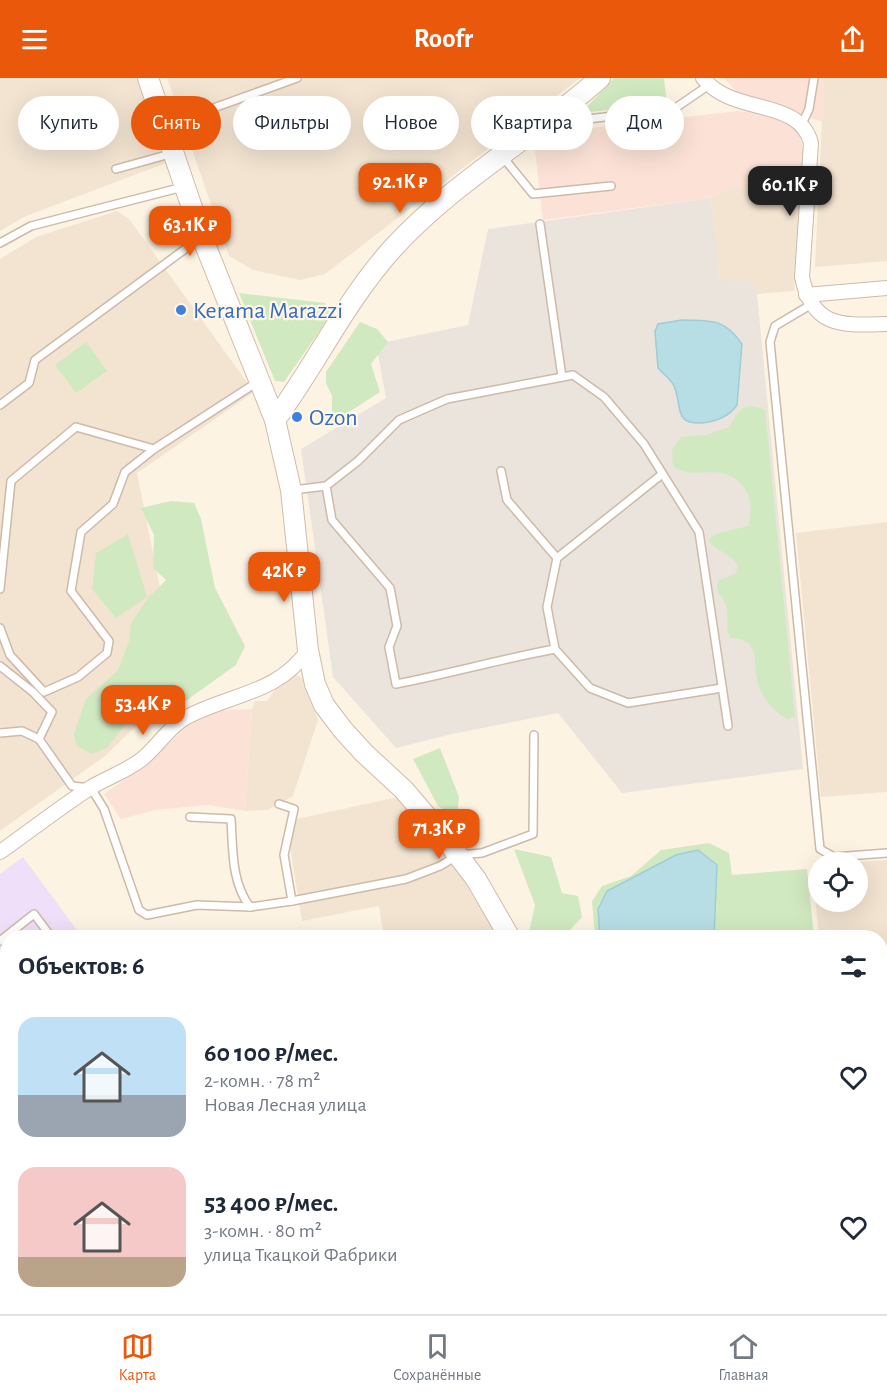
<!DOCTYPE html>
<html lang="ru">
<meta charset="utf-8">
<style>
:root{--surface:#fff;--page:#f2f2f3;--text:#1f2937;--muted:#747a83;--line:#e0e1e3;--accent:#ea580c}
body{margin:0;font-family:"Alegreya Sans",sans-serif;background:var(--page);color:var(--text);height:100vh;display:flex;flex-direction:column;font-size:22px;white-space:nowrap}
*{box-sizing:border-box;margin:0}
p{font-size:20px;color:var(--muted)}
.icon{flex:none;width:33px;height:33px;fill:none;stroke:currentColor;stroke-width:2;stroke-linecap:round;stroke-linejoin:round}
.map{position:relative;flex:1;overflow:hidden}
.drawer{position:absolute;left:0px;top:852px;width:888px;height:384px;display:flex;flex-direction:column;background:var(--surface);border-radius:24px 24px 0 0;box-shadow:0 6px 24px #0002}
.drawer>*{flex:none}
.guide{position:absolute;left:18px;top:18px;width:852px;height:54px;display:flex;gap:12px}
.controls{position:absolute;left:808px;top:774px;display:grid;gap:12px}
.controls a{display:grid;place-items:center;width:60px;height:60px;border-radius:50%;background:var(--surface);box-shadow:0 6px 24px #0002;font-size:30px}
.price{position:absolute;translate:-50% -51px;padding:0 14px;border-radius:12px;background:var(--accent);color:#fff;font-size:20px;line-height:39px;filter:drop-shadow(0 2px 3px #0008)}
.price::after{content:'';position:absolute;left:50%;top:36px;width:18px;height:14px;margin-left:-9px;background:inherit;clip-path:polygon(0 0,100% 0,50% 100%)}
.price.selected{background:#222;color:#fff}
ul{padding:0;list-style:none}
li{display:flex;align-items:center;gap:18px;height:150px;padding:0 18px}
li span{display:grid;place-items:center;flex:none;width:168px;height:120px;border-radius:18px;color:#555}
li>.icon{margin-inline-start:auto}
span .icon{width:72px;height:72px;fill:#fffc;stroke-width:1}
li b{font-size:26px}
h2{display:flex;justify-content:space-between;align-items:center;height:72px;padding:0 18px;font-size:26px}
.tag{padding:0 21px;border-radius:27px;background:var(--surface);box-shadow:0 6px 24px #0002;font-size:21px;line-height:54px}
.tag.selected{background:var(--accent);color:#fff}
header{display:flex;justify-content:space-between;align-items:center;height:78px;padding:0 18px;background:var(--accent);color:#fff;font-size:27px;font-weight:700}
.tab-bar{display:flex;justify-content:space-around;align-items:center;height:84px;border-top:2px solid var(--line);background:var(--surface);font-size:16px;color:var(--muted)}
.tab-bar a{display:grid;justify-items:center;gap:3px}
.tab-bar .selected{color:var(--accent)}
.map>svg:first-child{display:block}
.residential{fill:#f3e4d1}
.commercial{fill:#fce2d6}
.industrial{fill:#ebe4dd}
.education{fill:#efdff8}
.green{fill:#d1e9c1}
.water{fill:#b7dee5;stroke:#9ecdd7;stroke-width:1.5}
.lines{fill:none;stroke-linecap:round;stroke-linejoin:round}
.stream{stroke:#9ecdd7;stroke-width:4.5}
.lane-casing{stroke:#cdbaa9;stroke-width:10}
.street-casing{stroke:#cdbaa9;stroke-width:16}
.secondary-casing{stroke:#d2bca9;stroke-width:22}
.lane{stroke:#fff;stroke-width:7}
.street{stroke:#fff;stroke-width:14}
.secondary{stroke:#fff;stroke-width:20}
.shop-dot{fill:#3f7fe0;stroke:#fff7e9;stroke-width:2}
.labels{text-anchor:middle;stroke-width:4.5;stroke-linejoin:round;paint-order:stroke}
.shop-label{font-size:24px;fill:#366cbe;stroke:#fff7e9;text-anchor:start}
</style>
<header><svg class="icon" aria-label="menu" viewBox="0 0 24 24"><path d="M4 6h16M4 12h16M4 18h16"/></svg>Roofr<svg class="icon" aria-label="share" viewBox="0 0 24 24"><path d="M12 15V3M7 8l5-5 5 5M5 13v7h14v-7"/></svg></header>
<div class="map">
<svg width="887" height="1236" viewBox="0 0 887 1236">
<rect width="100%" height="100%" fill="#fcf3e3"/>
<g class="residential">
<polygon points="0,0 137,0 166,85 26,138 0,153"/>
<polygon points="167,0 580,0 325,196 300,202 253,192 229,178"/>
<polygon points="824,0 887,0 887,183 815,189"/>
<polygon points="731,109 802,109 794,213 757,216 753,203 720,203 711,120"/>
<polygon points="117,133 129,141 254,314 137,395 179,606 105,678 0,753 0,181 36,159"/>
<polygon points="887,444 887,714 821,719 796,455"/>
<polygon points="295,597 302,600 318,642 293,718 267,732 245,733 252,631 255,623 267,623 281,603"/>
<polygon points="398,719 451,783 499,859 384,859 379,828 302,843 290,769 297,741"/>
<polygon points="887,782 887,974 881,974 880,860 819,859 812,788 819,788 819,824 858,824 858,784 855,784"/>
<polygon points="887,1170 887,1236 805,1236 812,1229 880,1228 881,1172"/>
<polygon points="378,1228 622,1229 621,1236 353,1236"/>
</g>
<g class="commercial">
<polygon points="724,0 824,0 823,44 738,15"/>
<polygon points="738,33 772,36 791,47 799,55 804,74 802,109 731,109 711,120 543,142 535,72 556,54"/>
<polygon points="252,631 245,733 208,727 155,732 121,741 104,716 151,683 186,649 218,632"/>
</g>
<polygon class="industrial" points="711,120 720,202 753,203 757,216 803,691 622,715 558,635 452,656 396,670 333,599 301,371 386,320 376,266 468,247 488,151"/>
<polygon class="education" points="23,779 82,859 8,860 7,967 0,973 0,796"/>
<g class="green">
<polygon points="614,0 664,0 666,19 656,28 588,34 585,31"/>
<polygon points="239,215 325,225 329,231 328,241 284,304 275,303"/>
<polygon points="360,244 377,251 388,264 371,286 380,314 332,345 332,318 326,305 326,294"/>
<polygon points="86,264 107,293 76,315 55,287"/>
<path d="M750,328L765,331L795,639L788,641C775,636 762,619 758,606C752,585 762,560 730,560C725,549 729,539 726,527C723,516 713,516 719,502L735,496L738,488C732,475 716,474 708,462L716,456L748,448C752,436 752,422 745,411C722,379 697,406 673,388L672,372L681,359L706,357L729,349C736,339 737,330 750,328Z"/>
<polygon points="171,423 194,425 201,441 215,510 245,568 236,587 187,622 135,634 107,670 91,676 76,667 74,656 86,621 118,592 129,563 131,545 148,520 166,502 153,490 154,457 141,430"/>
<polygon points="128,456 147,519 116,540 92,511 96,475"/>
<polygon points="440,670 459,719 457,739 438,728 413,681"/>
<path d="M709,765L729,775L732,797L807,791L814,859H714L717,787C686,791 605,792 598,832C597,840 600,851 600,859H595L592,823L602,808L631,798L661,772Z"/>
<polygon points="514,771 551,779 562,815 578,818 582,839 570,852 576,859 528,859 535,827"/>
<polygon points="881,981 887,981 887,1099 881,1101"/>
<polygon points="7,998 8,1213 0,1216 0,1003"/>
<polygon points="100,1229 100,1228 240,1229 234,1236 97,1236"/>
<polygon points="675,1229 736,1229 743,1236 674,1236"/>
<polygon points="812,1229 812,1228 869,1229 862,1233 862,1236 804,1236"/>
</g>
<g class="water">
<path d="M682,242C712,243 724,240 742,266L737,327C730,337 721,341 709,344C672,350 683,329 674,308C671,301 662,295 658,290L655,253L658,246Z"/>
<polygon points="698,772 717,787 714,859 600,859 598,831 607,813 676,777"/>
</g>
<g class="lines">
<polyline class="stream" points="0,1208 8,1205"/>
<g class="lane-casing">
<g id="lane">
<polyline points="563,33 572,41 579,42 674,31 709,7"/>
<polyline points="802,46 809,31 814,0"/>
<polyline points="166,47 297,0"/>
<polyline points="502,78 533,116 611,108"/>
<polyline points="116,91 170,76"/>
<polyline points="540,146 562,299"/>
<polyline points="0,165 31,148 183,109"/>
<polyline points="812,226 775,248 770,264 820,771 834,779 887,775"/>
<polyline points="0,327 29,305 35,282 200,160"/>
<polyline points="501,393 507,422 557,480"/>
<path d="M326,408L332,442L390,510L397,548L389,569L396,606C449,596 501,581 555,571L547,529L557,480L661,397"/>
<polyline points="293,412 326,408 358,383 399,342 447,321 573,297 604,319 644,366 699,454 728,648"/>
<polyline points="0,511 11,403 76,349 154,371"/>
<polyline points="0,550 10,577 44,614 78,599 107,575 109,563 71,513 81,454 113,426 125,394 154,371 259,303"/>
<polyline points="555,571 590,610 628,625 722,610"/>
<polyline points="0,588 33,614 52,634 39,661 72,708 91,710 104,731 139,832 147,837 197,827 250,829 292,823 406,801 440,788 458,777 482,775 533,756 534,657"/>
<polyline points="0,655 22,653 39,661"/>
<polyline points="279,726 294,731 284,777 292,823"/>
<path d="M190,739L231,741C233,771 231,804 250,829"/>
<polyline points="0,863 34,836 52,860"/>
<polyline points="0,945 8,939"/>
<polyline points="880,1159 887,1156"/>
<polyline points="792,1236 800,1228"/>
</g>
</g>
<g class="street-casing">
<g id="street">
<path d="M703,0C733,38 799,19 811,65L802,199C813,251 843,247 887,246"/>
<polyline points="806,217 887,210"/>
<path d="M0,774C30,753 59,730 90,710C106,700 127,693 142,681C157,669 169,649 185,640C228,616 277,617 308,572"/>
<polyline points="760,1228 768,1236"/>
<polyline points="319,1236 344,1228"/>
<polyline points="663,1236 664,1228"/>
</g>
</g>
<g class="secondary-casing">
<g id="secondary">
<polyline points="148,0 202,159 275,342 291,412 308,572 315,606 324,627 343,652 364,675 404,712 444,759 476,801 510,860"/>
<path d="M275,342C316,286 346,222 393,170C453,104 534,59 600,0"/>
</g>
</g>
<use href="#lane" class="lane"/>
<use href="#street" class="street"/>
<use href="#secondary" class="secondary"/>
</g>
<g class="shop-dot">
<circle cx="181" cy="232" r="6"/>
<circle cx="297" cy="339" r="6"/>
</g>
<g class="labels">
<g class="shop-label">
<text x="193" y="240">Kerama Marazzi</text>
<text x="309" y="347">Ozon</text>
</g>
</g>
</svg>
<div class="controls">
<a><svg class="icon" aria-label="locate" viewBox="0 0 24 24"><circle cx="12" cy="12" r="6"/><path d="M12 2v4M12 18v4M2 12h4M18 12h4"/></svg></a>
</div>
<b class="price" style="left:400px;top:136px">92.1K ₽</b>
<b class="price selected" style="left:790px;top:139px">60.1K ₽</b>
<b class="price" style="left:190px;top:179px">63.1K ₽</b>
<b class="price" style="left:284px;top:525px">42K ₽</b>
<b class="price" style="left:143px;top:658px">53.4K ₽</b>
<b class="price" style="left:439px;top:782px">71.3K ₽</b>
<div class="guide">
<a class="tag">Купить</a>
<a class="tag selected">Снять</a>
<a class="tag">Фильтры</a>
<a class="tag">Новое</a>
<a class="tag">Квартира</a>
<a class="tag">Дом</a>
</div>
<section class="drawer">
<h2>Объектов: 6<svg class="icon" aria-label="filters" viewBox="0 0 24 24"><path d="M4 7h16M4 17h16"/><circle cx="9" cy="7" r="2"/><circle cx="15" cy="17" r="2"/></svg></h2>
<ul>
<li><span style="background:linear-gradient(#bfe0f5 65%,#9aa5b1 0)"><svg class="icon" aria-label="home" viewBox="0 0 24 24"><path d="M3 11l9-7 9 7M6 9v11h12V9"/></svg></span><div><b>60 100 ₽/мес.</b><p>2-комн. · 78 m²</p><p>Новая Лесная улица</p></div><svg class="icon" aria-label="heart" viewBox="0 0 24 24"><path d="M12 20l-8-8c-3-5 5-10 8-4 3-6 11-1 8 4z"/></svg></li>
<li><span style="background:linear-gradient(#f6c9c9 75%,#b9a48a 0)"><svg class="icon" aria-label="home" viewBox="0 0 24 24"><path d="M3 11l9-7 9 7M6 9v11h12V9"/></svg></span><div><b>53 400 ₽/мес.</b><p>3-комн. · 80 m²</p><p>улица Ткацкой Фабрики</p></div><svg class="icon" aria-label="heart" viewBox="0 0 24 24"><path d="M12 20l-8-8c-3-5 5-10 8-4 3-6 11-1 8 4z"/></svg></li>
</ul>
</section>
</div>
<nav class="tab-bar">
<a class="selected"><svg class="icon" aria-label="map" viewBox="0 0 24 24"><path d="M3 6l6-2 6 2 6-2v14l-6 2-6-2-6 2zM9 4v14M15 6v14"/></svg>Карта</a>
<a><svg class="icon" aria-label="saved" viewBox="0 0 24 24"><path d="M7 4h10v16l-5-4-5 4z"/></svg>Сохранённые</a>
<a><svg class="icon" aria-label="home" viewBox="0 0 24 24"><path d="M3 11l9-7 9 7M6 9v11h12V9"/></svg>Главная</a>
</nav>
